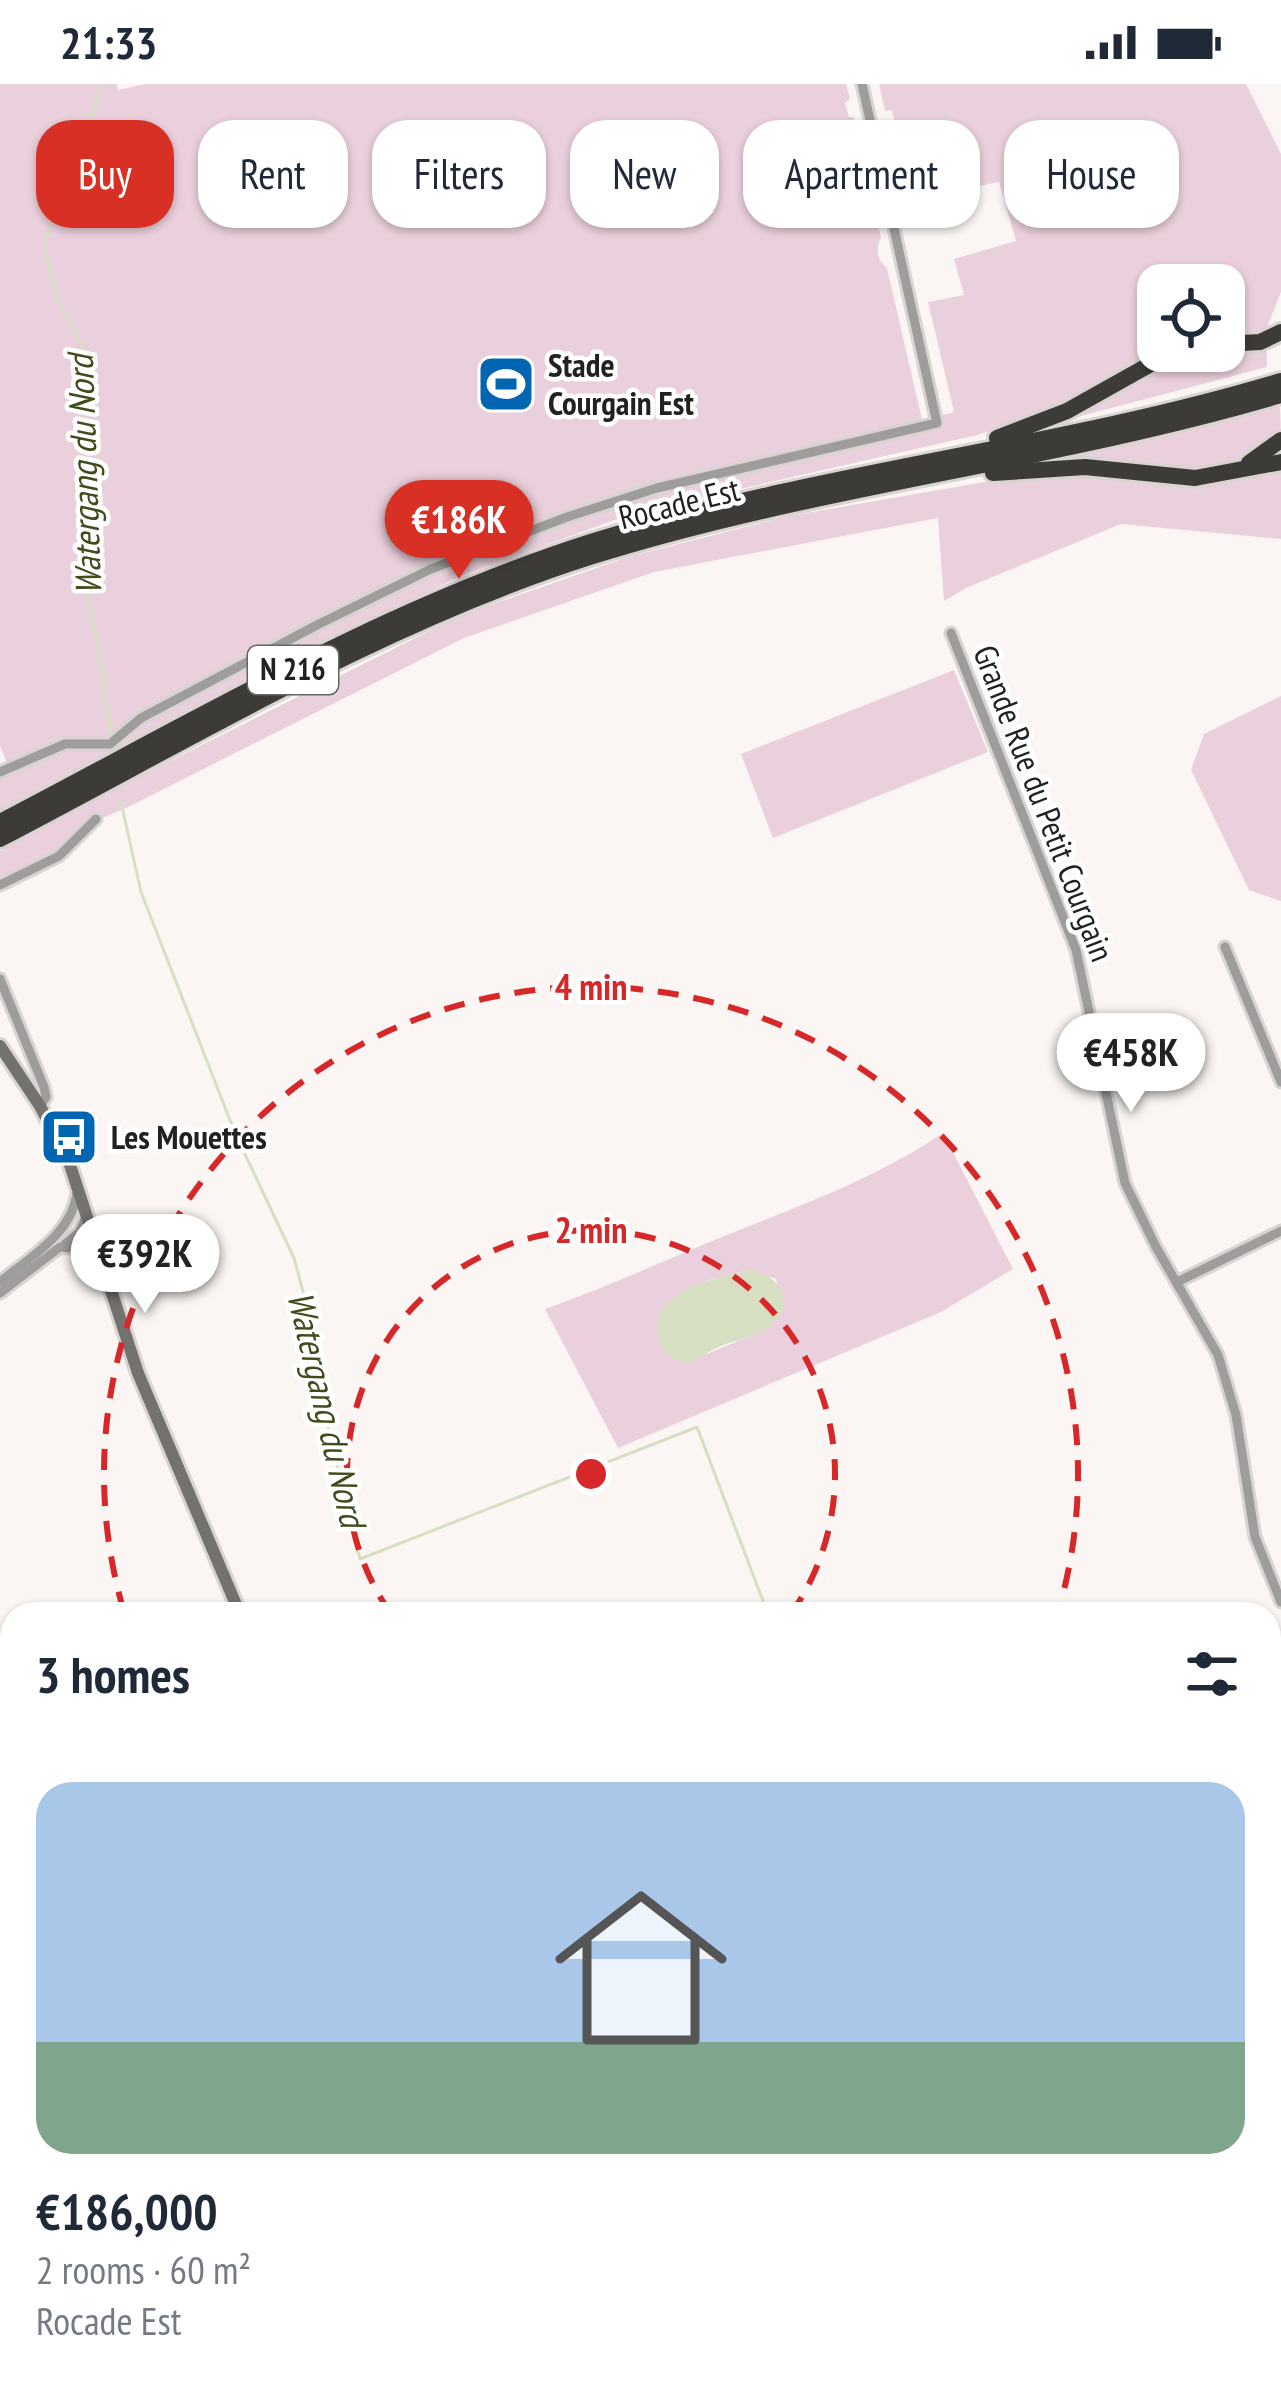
<!DOCTYPE html>
<meta charset="utf-8">
<style>
:root{--surface:#fff;--page:#f6f6f7;--text:#1f2937;--muted:#747a83;--line:#e0e1e3;--accent:#d93025}
body{margin:0;font-family:"PT Sans Narrow",sans-serif;background:var(--page);color:var(--text);height:100vh;display:flex;flex-direction:column;font-size:45px;white-space:nowrap}
*{box-sizing:border-box;margin:0}
p{font-size:39px;color:var(--muted)}
.icon{flex:none;width:66px;height:66px;fill:none;stroke:currentColor;stroke-width:2;stroke-linecap:round;stroke-linejoin:round}
.map{position:relative;flex:1;overflow:hidden}
.details{position:absolute;left:0px;top:1518px;width:1281px;height:807px;display:flex;flex-direction:column;background:var(--surface);border-radius:36px 36px 0 0;box-shadow:0 3px 9px #0004}
.details>*{flex:none}
.hud{position:absolute;left:36px;top:36px;width:1209px;height:108px;display:flex;gap:24px}
.fabs{position:absolute;left:1137px;top:180px;display:grid;gap:24px}
.fabs a{display:grid;place-items:center;width:108px;height:108px;border-radius:24px;background:var(--surface);box-shadow:0 3px 9px #0004;font-size:60px}
.price{position:absolute;translate:-50% -102px;padding:0 27px;border-radius:42px;background:#fff;color:#222;font-size:39px;line-height:78px;filter:drop-shadow(0 3px 6px #0008)}
.price::after{content:'';position:absolute;left:50%;top:72px;width:36px;height:27px;margin-left:-18px;background:inherit;clip-path:polygon(0 0,100% 0,50% 100%)}
.price.selected{background:var(--accent);color:#fff}
ul{padding:0;list-style:none}
li{display:grid;align-content:center;gap:24px;height:636px;padding:0 36px}
li+li{border-top:3px solid var(--line)}
li span{display:grid;place-items:center;height:372px;border-radius:36px;color:#555}
li>.icon{margin-inline-start:auto}
span .icon{width:216px;height:216px;fill:#fffc;stroke-width:1}
li b{font-size:51px}
h2{display:flex;justify-content:space-between;align-items:center;height:144px;padding:0 36px;font-size:51px}
.pill{padding:0 42px;border-radius:36px;background:var(--surface);box-shadow:0 3px 9px #0004;font-size:42px;line-height:108px}
.pill.selected{background:var(--accent);color:#fff}
.status{display:flex;justify-content:space-between;align-items:center;height:84px;padding:0 60px;background:var(--surface);direction:ltr}
.status svg{height:33px;fill:currentColor}
.map>svg:first-child{display:block}
.green{fill:#ead0dc;fill-rule:evenodd}
.water{fill:#d6dfc1}
.lines{fill:none;stroke-linecap:round;stroke-linejoin:round}
.stream{stroke:#d6dfc1;stroke-width:3}
.street-casing{stroke:#d8d4d1;stroke-width:15}
.secondary-casing{stroke:#d8d4d1;stroke-width:18}
.highway-casing{stroke:#d8d4d1;stroke-width:22}
.street{stroke:#9e9d9b;stroke-width:9}
.secondary{stroke:#73726f;stroke-width:12}
.highway{stroke:#3d3b37;stroke-width:16}
.rail{stroke:#797674;stroke-width:3;stroke-dasharray:15 15;stroke-linecap:butt}
.ring{fill:none;stroke:#d62828;stroke-width:6;stroke-dasharray:21 15}
.labels{text-anchor:middle;stroke-width:9;stroke-linejoin:round;paint-order:stroke}
.shield{fill:#fff;stroke:#646463;stroke-width:3}
.shield-label{font-size:30px;font-weight:bold;fill:#222120}
.poi-label{font-size:33px;font-weight:bold;fill:#222120;stroke:#fff;text-anchor:start}
.street-label{font-size:33px;fill:#222120;stroke:#fff}
.water-label{font-size:36px;font-style:italic;fill:#414c1d;stroke:#fff}
.centre{fill:#d62828;stroke:#fff;stroke-width:6}
.ring-label{font-size:36px;text-anchor:middle;font-weight:bold;fill:#d62828;stroke:#fff;stroke-width:9;stroke-linejoin:round;paint-order:stroke}
</style>
<div class="status"><b>21:33</b><svg viewBox="0 0 49 12"><path d="M0 12V9h3v3zM5 12V6h3v6zM10 12V3h3v9zM15 12V0h3v12zM26 1h20v11H26zM47 4h2v5h-2z"/></svg></div>
<div class="map">
<svg width="1281" height="2324" viewBox="0 0 1281 2324">
<rect width="100%" height="100%" fill="#fbf6f3"/>
<g class="green">
<path d="M0,0H117L118,6L145,0H846L850,15L845,19L849,33L854,34L881,154C875,166 877,176 887,184L922,336L954,328L928,218L964,211L954,175L1016,157L999,98L965,105L958,100L927,107L923,88L906,91L892,26L885,27L879,0H1246L1281,70V208L1266,246L1267,283L1043,342L1026,335L977,351L631,430L459,493L288,576L0,726V692L11,687L0,662ZM1158,201H1224V267H1158Z"/>
<polygon points="1280,321 1281,351 1251,375 1199,390 1037,380"/>
<polygon points="1281,386 1281,455 1121,440 966,504 944,517 938,434 654,488 464,554 126,724 81,743 59,766 0,794 0,767 148,688 461,531 631,472 789,432 996,396 1052,390 1192,402"/>
<polygon points="954,586 988,668 773,754 741,670"/>
<polygon points="1281,612 1281,817 1249,806 1191,686 1204,650"/>
<path d="M943,1049L1013,1185L941,1228L618,1364L545,1225C604,1204 659,1179 717,1155C795,1123 872,1097 943,1049ZM749,1186L776,1195L783,1218L757,1249L695,1275L706,1197Z"/>
<polygon points="998,2313 1242,2313 1245,2324 1001,2324"/>
</g>
<path class="water" d="M750,1186C783,1192 799,1222 767,1244C752,1254 731,1257 714,1265C703,1271 695,1280 681,1277C658,1273 652,1239 664,1223C683,1200 722,1193 750,1186Z"/>
<g class="lines">
<g class="stream">
<polyline points="101,0 86,55 49,143 45,162 55,210 82,262 82,486 101,578 111,652"/>
<polyline points="121,718 141,808 235,1049 294,1174 305,1215 320,1310 360,1475 697,1343 768,1530"/>
<polyline points="993,2313 997,2324"/>
</g>
<g class="street-casing">
<g id="street">
<polyline points="951,549 1076,866 1125,1099 1156,1163 1218,1271 1236,1331 1255,1453 1281,1518"/>
<polyline points="0,688 65,660 110,660 141,634 319,540 431,485 567,433 657,404 937,339 862,0"/>
<polyline points="0,801 59,772 96,735"/>
<polyline points="1225,863 1281,998"/>
<polyline points="0,895 44,1003 46,1013 40,1022"/>
<polyline points="65,1160 80,1148 86,1132"/>
<path d="M0,1198C29,1174 73,1149 77,1108"/>
<polyline points="1177,1198 1281,1147"/>
<polyline points="0,1209 60,1163 80,1165 100,1178"/>
<polyline points="1269,1633 1281,1628"/>
<polyline points="0,1721 12,1714"/>
<polyline points="1269,1771 1281,1770"/>
<polyline points="1275,1784 1281,1807"/>
<polyline points="0,2264 12,2286"/>
<polyline points="27,2313 33,2324"/>
<polyline points="216,2313 222,2324"/>
<polyline points="453,2313 459,2324"/>
<polyline points="773,2313 777,2324"/>
<polyline points="926,2313 929,2324"/>
<polyline points="1243,2313 1246,2324"/>
<polyline points="128,2324 148,2313"/>
</g>
</g>
<g class="secondary-casing">
<g id="secondary">
<polyline points="0,962 40,1022 69,1078 138,1289 240,1530"/>
<polyline points="653,2313 659,2324"/>
</g>
</g>
<g class="highway-casing">
<g id="highway">
<polyline points="1224,260 1260,258 1281,248"/>
<polyline points="997,354 1067,327 1174,267"/>
<polyline points="1249,379 1281,356"/>
<polyline points="993,389 1085,383 1195,394 1281,378"/>
<path d="M0,738C192,638 383,524 591,458C816,387 1055,365 1281,297"/>
<path d="M0,755C192,655 383,539 590,473C816,402 1054,378 1281,311"/>
</g>
</g>
<use href="#street" class="street"/>
<use href="#secondary" class="secondary"/>
<use href="#highway" class="highway"/>
<polyline class="rail" points="0,2305 10,2324"/>
</g>
<g class="ring">
<path d="M391 1530A244 244 0 1 1 791 1530"/>
<path d="M124 1528A487 487 0 1 1 1058 1528"/>
</g>
<defs>
<g id="stadium-square" transform="scale(3)"><rect x="-9" y="-9" width="18" height="18" rx="4" fill="#0166b2" stroke="#fff"/><path d="M0-5a6.5 5 0 1 0 0 10a6.5 5 0 1 0 0-10ZM-3.5-1.8h7v3.6h-7Z" fill="#fff"/></g>
<g id="bus-square" transform="scale(3)"><rect x="-9" y="-9" width="18" height="18" rx="4" fill="#0166b2" stroke="#fff"/><path d="M-5-6H5V4H4V6H2V4H-2V6H-4V4H-5ZM-3.5-4V0h7V-4ZM-3.5 1.2v1.5H-2V1.2ZM2 1.2v1.5H3.5V1.2Z" fill="#fff"/></g>
</defs>
<g fill-rule="evenodd">
<use href="#stadium-square" x="506" y="300"/>
<use href="#bus-square" x="69" y="1053"/>
</g>
<g class="labels">
<rect class="shield" x="248" y="562" width="90" height="48" rx="9"/>
<g class="shield-label">
<text x="293" y="596">N 216</text>
</g>
<g class="poi-label">
<text x="548" y="293">Stade<tspan x="548" dy="38">Courgain Est</tspan></text>
<text x="111" y="1065">Les Mouettes</text>
</g>
<g class="street-label">
<text transform="translate(679 419) rotate(-14)" y="12">Rocade Est</text>
<text transform="translate(1044 719) rotate(69)" y="12">Grande Rue du Petit Courgain</text>
</g>
<g class="water-label">
<text transform="translate(84 391) rotate(-92)" y="13">Watergang du Nord</text>
<text transform="translate(327 1325) rotate(77)" y="13">Watergang du Nord</text>
</g>
</g>
<circle cx="591" cy="1390" r="18" class="centre"/>
<g class="ring-label">
<text x="591" y="916">4 min</text>
<text x="591" y="1159">2 min</text>
</g>
</svg>
<div class="fabs">
<a><svg class="icon" aria-label="locate" viewBox="0 0 24 24"><circle cx="12" cy="12" r="6"/><path d="M12 2v4M12 18v4M2 12h4M18 12h4"/></svg></a>
</div>
<b class="price selected" style="left:459px;top:498px">€186K</b>
<b class="price" style="left:1131px;top:1031px">€458K</b>
<b class="price" style="left:145px;top:1232px">€392K</b>
<div class="hud">
<a class="pill selected">Buy</a>
<a class="pill">Rent</a>
<a class="pill">Filters</a>
<a class="pill">New</a>
<a class="pill">Apartment</a>
<a class="pill">House</a>
</div>
<section class="details">
<h2>3 homes<svg class="icon" aria-label="filters" viewBox="0 0 24 24"><path d="M4 7h16M4 17h16"/><circle cx="9" cy="7" r="2"/><circle cx="15" cy="17" r="2"/></svg></h2>
<ul>
<li><span style="background:linear-gradient(#a9c7e8 70%,#7fa58c 0)"><svg class="icon" aria-label="home" viewBox="0 0 24 24"><path d="M3 11l9-7 9 7M6 9v11h12V9"/></svg></span><div><b>€186,000</b><p>2 rooms · 60 m²</p><p>Rocade Est</p></div></li>
</ul>
</section>
</div>
